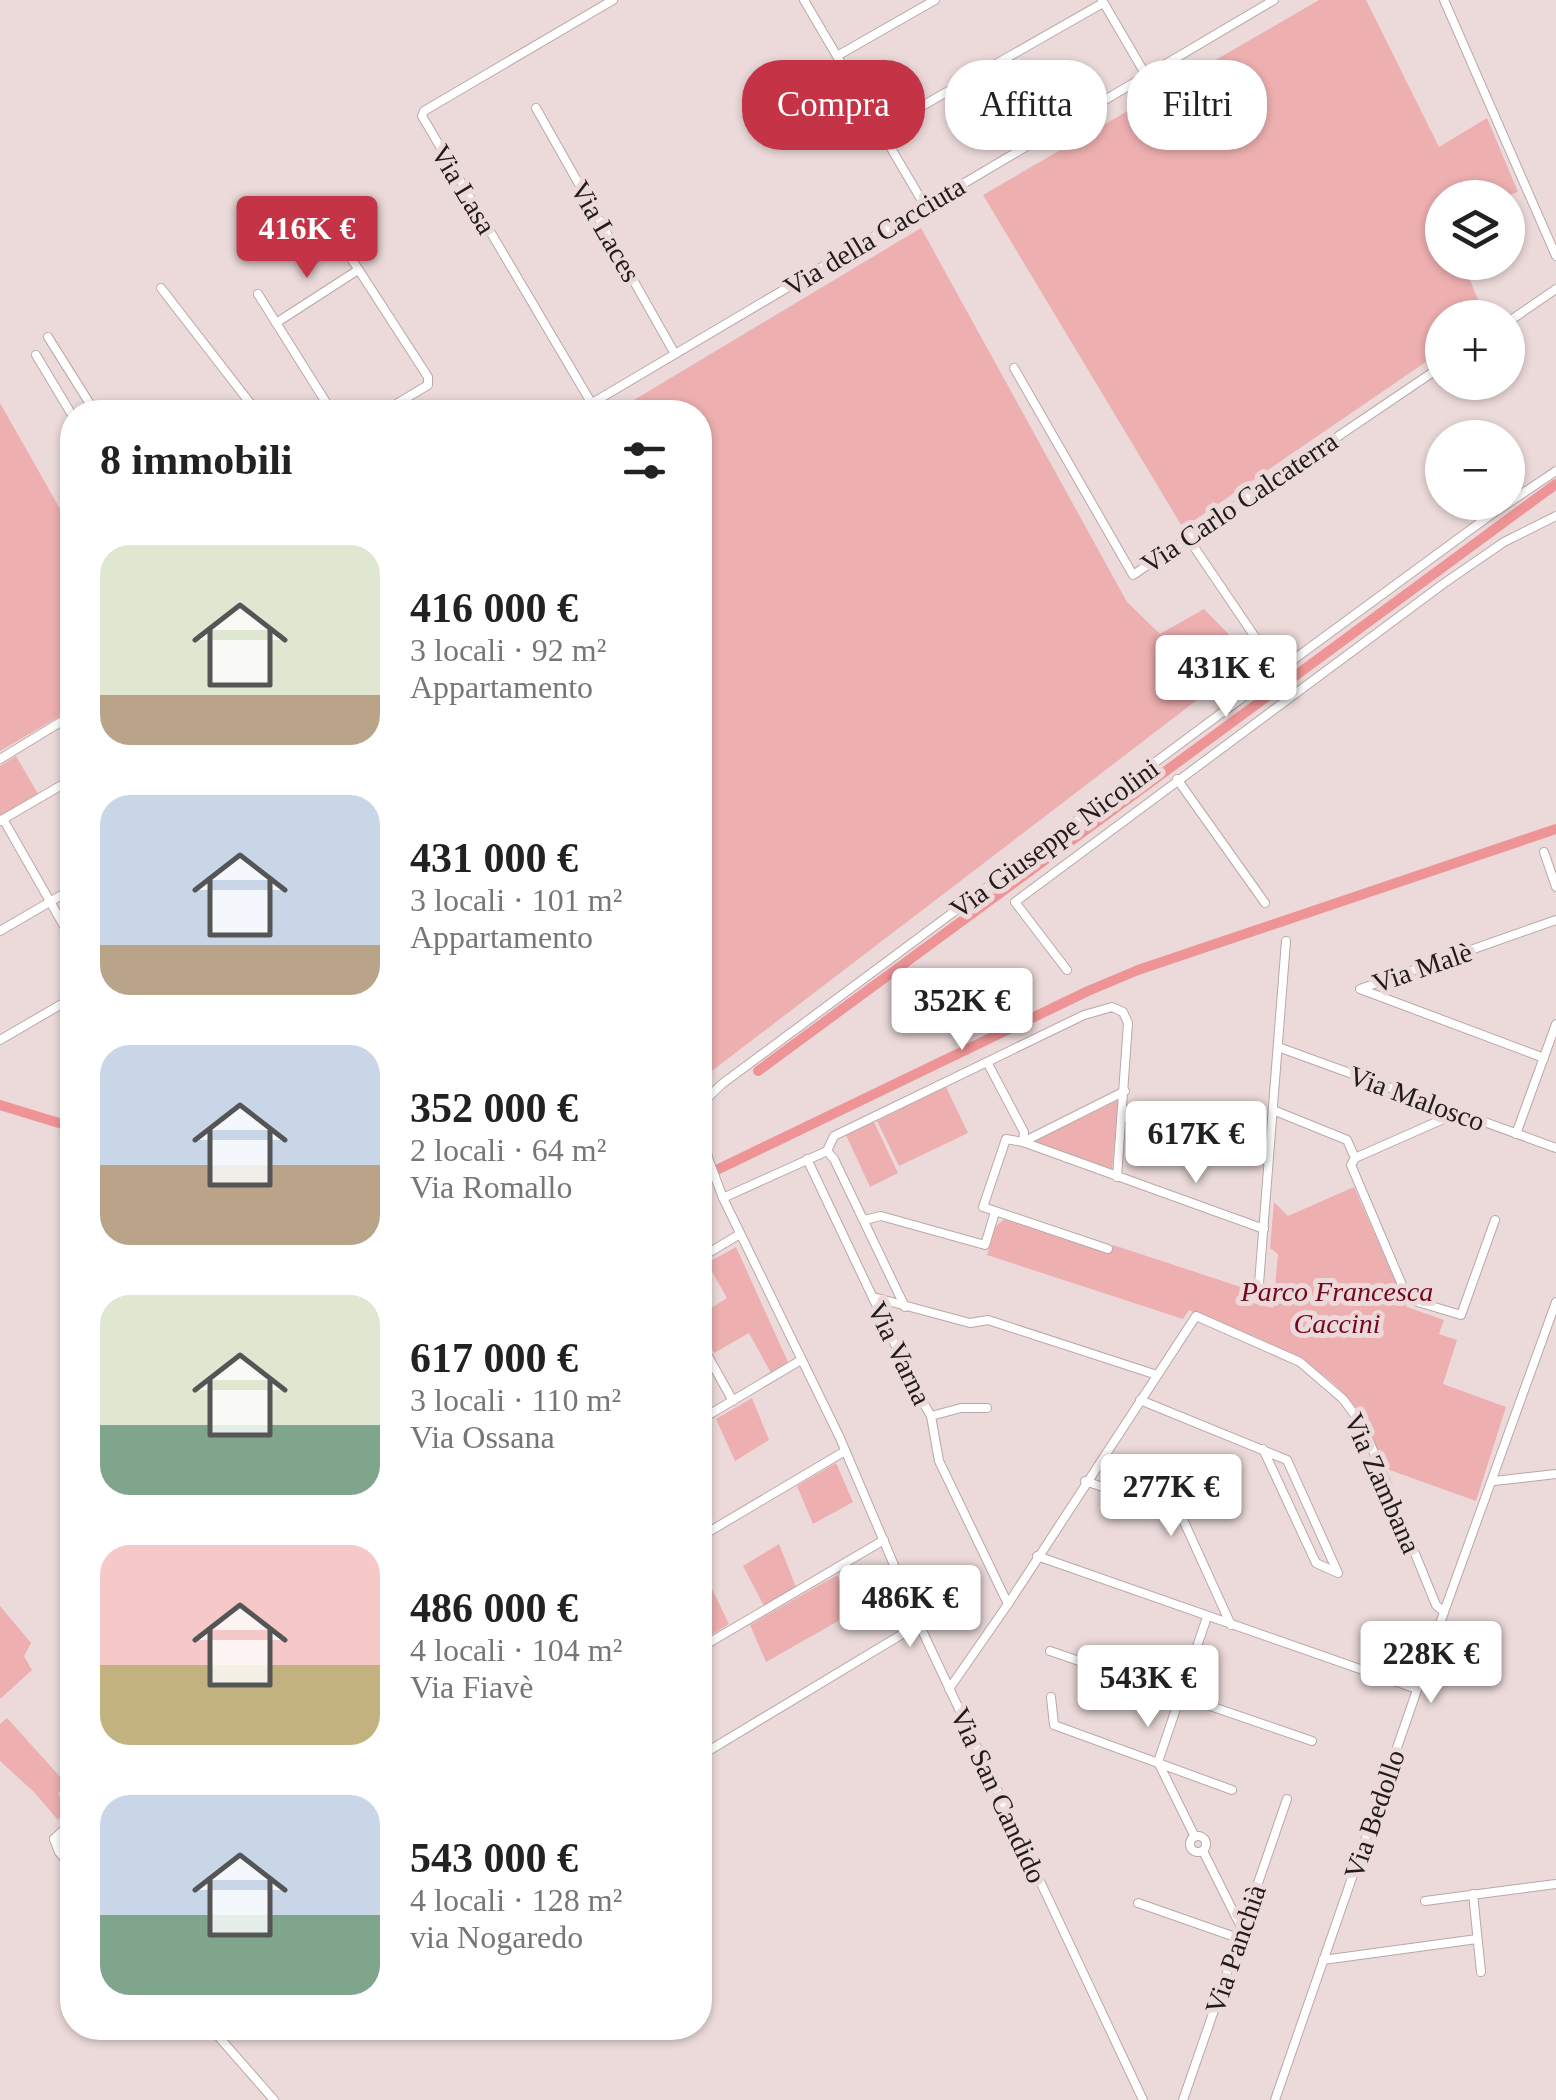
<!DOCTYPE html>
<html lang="it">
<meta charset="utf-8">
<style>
:root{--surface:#fff;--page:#f2f2f2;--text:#222;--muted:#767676;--accent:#c43346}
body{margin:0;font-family:"Times New Roman",serif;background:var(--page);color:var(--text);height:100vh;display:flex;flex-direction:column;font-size:38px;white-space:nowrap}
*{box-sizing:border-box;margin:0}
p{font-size:32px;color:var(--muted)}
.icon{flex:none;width:55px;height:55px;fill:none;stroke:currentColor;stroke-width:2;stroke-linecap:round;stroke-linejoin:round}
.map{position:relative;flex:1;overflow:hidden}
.details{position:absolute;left:60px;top:400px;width:652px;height:1640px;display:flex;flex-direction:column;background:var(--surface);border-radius:40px;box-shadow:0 2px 8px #0004}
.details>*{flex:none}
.top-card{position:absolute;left:742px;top:60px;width:662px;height:90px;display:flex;gap:20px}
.fabs{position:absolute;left:1425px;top:180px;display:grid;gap:20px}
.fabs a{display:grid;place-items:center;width:100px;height:100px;border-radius:50%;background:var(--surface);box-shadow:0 2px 8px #0004;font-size:50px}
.price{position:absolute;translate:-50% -85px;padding:0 22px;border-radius:10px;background:#fff;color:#222;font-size:32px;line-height:65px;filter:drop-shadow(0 2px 5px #0008)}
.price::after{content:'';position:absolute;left:50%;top:60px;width:30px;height:22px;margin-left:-15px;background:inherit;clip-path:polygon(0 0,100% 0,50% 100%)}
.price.on{background:var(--accent);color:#fff}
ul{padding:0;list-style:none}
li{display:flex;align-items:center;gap:30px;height:250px;padding:0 40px}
li span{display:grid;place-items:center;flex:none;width:280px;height:200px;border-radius:30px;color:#555}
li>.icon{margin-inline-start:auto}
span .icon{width:120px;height:120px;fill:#fffc;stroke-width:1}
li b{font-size:42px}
h2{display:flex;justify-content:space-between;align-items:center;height:120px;padding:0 40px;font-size:42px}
.tag{padding:0 35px;border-radius:40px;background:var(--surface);box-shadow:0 2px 8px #0004;font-size:35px;line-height:90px}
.tag.on{background:var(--accent);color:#fff}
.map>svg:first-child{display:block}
.green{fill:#edafb0}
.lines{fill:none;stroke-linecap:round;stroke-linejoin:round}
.canal{stroke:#ef9496;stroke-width:10}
.street-casing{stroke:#b9a8a8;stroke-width:10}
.street{stroke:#fff;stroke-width:8}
.labels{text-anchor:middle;stroke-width:10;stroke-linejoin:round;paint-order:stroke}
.street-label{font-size:28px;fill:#211b1a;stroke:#ecdada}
.park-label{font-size:28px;font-style:italic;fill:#75061f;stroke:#ecdada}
</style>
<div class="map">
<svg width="1556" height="2100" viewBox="0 0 1556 2100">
<rect width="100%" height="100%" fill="#ecdada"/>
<g class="green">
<polygon points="1319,0 1366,0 1439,147 1487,118 1518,192 1503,197 1442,198 1442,262 1463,263 1485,317 1442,318 1442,351 1183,528 983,195"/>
<polygon points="921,228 1127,602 1160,634 1204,609 1252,658 704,1077 700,1069 700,412 614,412"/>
<polygon points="0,403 72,530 72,709 0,751"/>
<polygon points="16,756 38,794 0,816 0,766"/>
<polygon points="946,1087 968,1133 899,1166 877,1121"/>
<polygon points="1119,1100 1112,1169 1033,1142"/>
<polygon points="874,1122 898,1173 870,1187 846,1135"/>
<path d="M1354,1187L1407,1307L1444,1320L1439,1334L1457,1340L1443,1384L1506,1407L1476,1501L1384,1468C1378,1454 1374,1439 1367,1425C1332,1360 1252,1336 1189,1310L1183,1319L987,1255L996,1226L1006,1218L1110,1252L1113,1245L1250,1290L1249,1302L1273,1308L1278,1254L1270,1248L1274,1202L1288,1216Z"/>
<polygon points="736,1247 788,1362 771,1373 749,1333 714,1353 700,1327 700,1315 727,1298 707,1263"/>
<polygon points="752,1398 769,1440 735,1461 716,1419"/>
<polygon points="836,1463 853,1502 813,1524 797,1486"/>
<polygon points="779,1544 796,1587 764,1606 743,1566"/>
<polygon points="837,1575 854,1612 766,1662 750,1625"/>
<polygon points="710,1585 729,1624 700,1642 700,1591"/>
<polygon points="0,1606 31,1643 24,1656 32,1670 0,1699"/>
<polygon points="7,1718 72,1790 72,1796 64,1787 58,1794 67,1808 58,1820 34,1792 0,1761 0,1724"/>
</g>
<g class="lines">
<g class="canal">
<polyline points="758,1071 1556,484"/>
<polyline points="0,1105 72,1127"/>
<polyline points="700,1178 1088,991 1138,970 1556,829"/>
</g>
<g class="street-casing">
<g id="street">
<polyline points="804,0 925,206"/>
<polyline points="1102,0 1147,77"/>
<polyline points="1444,0 1556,256"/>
<polyline points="837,56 935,0"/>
<polyline points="536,108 675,354"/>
<polyline points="880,130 1103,3"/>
<polyline points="340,241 428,377 428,385 383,412"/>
<polyline points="161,288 257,412"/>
<polyline points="258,294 332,412"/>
<polyline points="1508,322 1556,289"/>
<polyline points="276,323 358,270"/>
<polyline points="48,337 95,412"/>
<polyline points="36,355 72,415"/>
<polyline points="1014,368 1133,575 1442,366"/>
<polyline points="592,404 422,116 424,111 613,0"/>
<polyline points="577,412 1274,0"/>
<polyline points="1188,538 1278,671"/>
<polyline points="0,759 72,715"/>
<polyline points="1177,779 1265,903"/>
<polyline points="3,819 72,940"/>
<polyline points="0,821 72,779"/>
<polyline points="1544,852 1556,887"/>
<polyline points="0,931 72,889"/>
<polyline points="1067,970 1015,902 1443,584 1504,542 1556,516"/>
<polyline points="0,1040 72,998"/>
<polyline points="1278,1047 1556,1148"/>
<polyline points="1544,1058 1360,989 1556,920"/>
<polyline points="987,1062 1024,1132 1023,1142"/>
<polyline points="700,1103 708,1158 723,1198 840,1438 919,1624 1143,2100"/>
<polyline points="701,1104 722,1084 1278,671 1489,516 1556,471"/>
<polyline points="1273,1110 1347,1140 1355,1158 1351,1165 1408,1299 1461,1315 1495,1220"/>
<polyline points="1123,1117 1268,1161"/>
<polyline points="1516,1134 1556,1024"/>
<polyline points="1023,1142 1125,1091"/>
<polyline points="827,1151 834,1136 1084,1015 1112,1007 1123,1012 1128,1023 1117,1177"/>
<polyline points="1355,1158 1457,1113"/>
<polyline points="807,1159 920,1397 931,1416 939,1461 1008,1604"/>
<polyline points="723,1198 827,1151 834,1159 905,1307"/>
<polyline points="864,1220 881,1216 985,1245 995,1212"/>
<polyline points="1108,1249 983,1207 1006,1139 1023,1142 1264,1229"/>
<polyline points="700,1258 740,1234"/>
<polyline points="1258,1296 1286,941"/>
<polyline points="873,1297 970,1323 988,1320 1157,1375"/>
<polyline points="700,1342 733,1401"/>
<polyline points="1140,1400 1287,1460 1338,1573 1316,1563 1263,1449"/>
<polyline points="931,1416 961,1408 987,1408"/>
<polyline points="700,1420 801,1360"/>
<polyline points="1085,1481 1180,1513 1231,1625"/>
<polyline points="1494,1481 1556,1474"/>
<polyline points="700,1537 845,1451"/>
<polyline points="1037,1556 1417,1689"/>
<polyline points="700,1648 884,1540"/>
<polyline points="1050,1651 1312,1741"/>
<polyline points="949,1689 1008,1604 1196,1316 1300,1362 1343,1399 1363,1426 1436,1605 1444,1612"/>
<polyline points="1051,1697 1054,1725 1232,1790"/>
<polyline points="700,1756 919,1624"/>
<circle cx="1198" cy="1844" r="8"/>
<polyline points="1195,1837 1158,1762 1207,1617"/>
<polyline points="54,1839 59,1852 72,1868"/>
<polyline points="54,1839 72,1822"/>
<polyline points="54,1839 72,1850"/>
<polyline points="1203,1851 1241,1927"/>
<polyline points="1473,1894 1481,1972"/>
<polyline points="1425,1901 1556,1884"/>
<polyline points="1138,1903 1238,1938"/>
<polyline points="1323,1960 1477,1939"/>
<polyline points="211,2028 274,2100"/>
<polyline points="1183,2100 1287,1799"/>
<polyline points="1275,2100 1444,1612 1556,1302"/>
</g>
</g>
<use href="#street" class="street"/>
</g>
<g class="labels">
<g class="street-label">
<text transform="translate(464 189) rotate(59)" y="10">Via Lasa</text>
<text transform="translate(606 231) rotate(60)" y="10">Via Laces</text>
<text transform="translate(874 236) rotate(-31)" y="10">Via della Cacciuta</text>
<text transform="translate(1239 502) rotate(-34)" y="10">Via Carlo Calcaterra</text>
<text transform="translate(1054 838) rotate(-36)" y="10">Via Giuseppe Nicolini</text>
<text transform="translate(1422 967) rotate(-19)" y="10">Via Malè</text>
<text transform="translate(1417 1098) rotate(20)" y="10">Via Malosco</text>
<text transform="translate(900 1353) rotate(64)" y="10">Via Varna</text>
<text transform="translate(1383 1483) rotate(66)" y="10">Via Zambana</text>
<text transform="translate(999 1795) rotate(65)" y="10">Via San Candido</text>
<text transform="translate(1374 1814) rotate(-71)" y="10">Via Bedollo</text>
<text transform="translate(1235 1949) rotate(-71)" y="10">Via Panchià</text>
</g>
<g class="park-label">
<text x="1337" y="1301">Parco Francesca<tspan x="1337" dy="32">Caccini</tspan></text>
</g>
</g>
</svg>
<div class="fabs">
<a><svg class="icon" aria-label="layers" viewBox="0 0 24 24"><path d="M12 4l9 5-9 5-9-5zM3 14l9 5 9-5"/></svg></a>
<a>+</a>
<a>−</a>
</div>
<b class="price on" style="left:307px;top:281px">416K €</b>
<b class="price" style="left:1226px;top:720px">431K €</b>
<b class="price" style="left:962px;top:1053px">352K €</b>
<b class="price" style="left:1196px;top:1186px">617K €</b>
<b class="price" style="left:1171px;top:1539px">277K €</b>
<b class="price" style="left:910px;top:1650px">486K €</b>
<b class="price" style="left:1431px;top:1706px">228K €</b>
<b class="price" style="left:1148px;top:1730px">543K €</b>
<div class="top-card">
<a class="tag on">Compra</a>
<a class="tag">Affitta</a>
<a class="tag">Filtri</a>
</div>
<section class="details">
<h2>8 immobili<svg class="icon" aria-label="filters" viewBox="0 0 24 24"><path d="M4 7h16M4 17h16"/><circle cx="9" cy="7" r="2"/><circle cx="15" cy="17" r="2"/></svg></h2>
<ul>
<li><span style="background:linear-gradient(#dfe7d0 75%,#b9a48a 0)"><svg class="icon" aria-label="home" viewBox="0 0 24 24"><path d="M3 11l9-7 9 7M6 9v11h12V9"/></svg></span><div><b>416 000 €</b><p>3 locali · 92 m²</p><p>Appartamento</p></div></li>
<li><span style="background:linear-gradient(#c9d6e8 75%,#b9a48a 0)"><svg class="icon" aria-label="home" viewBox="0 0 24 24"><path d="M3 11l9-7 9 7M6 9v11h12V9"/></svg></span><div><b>431 000 €</b><p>3 locali · 101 m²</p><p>Appartamento</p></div></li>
<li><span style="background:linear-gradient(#c9d6e8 60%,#b9a48a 0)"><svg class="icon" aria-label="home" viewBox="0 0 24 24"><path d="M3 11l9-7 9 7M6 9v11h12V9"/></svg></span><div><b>352 000 €</b><p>2 locali · 64 m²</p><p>Via Romallo</p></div></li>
<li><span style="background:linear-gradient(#dfe7d0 65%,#7fa58c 0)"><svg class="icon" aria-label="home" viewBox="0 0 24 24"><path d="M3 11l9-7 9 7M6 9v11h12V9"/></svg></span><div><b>617 000 €</b><p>3 locali · 110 m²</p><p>Via Ossana</p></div></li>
<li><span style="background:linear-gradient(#f6c9c9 60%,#c2b280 0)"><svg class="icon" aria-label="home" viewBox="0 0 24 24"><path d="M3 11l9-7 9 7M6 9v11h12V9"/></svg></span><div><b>486 000 €</b><p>4 locali · 104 m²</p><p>Via Fiavè</p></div></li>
<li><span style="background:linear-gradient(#c9d6e8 60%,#7fa58c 0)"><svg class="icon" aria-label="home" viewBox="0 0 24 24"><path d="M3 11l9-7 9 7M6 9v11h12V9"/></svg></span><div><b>543 000 €</b><p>4 locali · 128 m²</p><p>via Nogaredo</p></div></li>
</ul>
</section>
</div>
